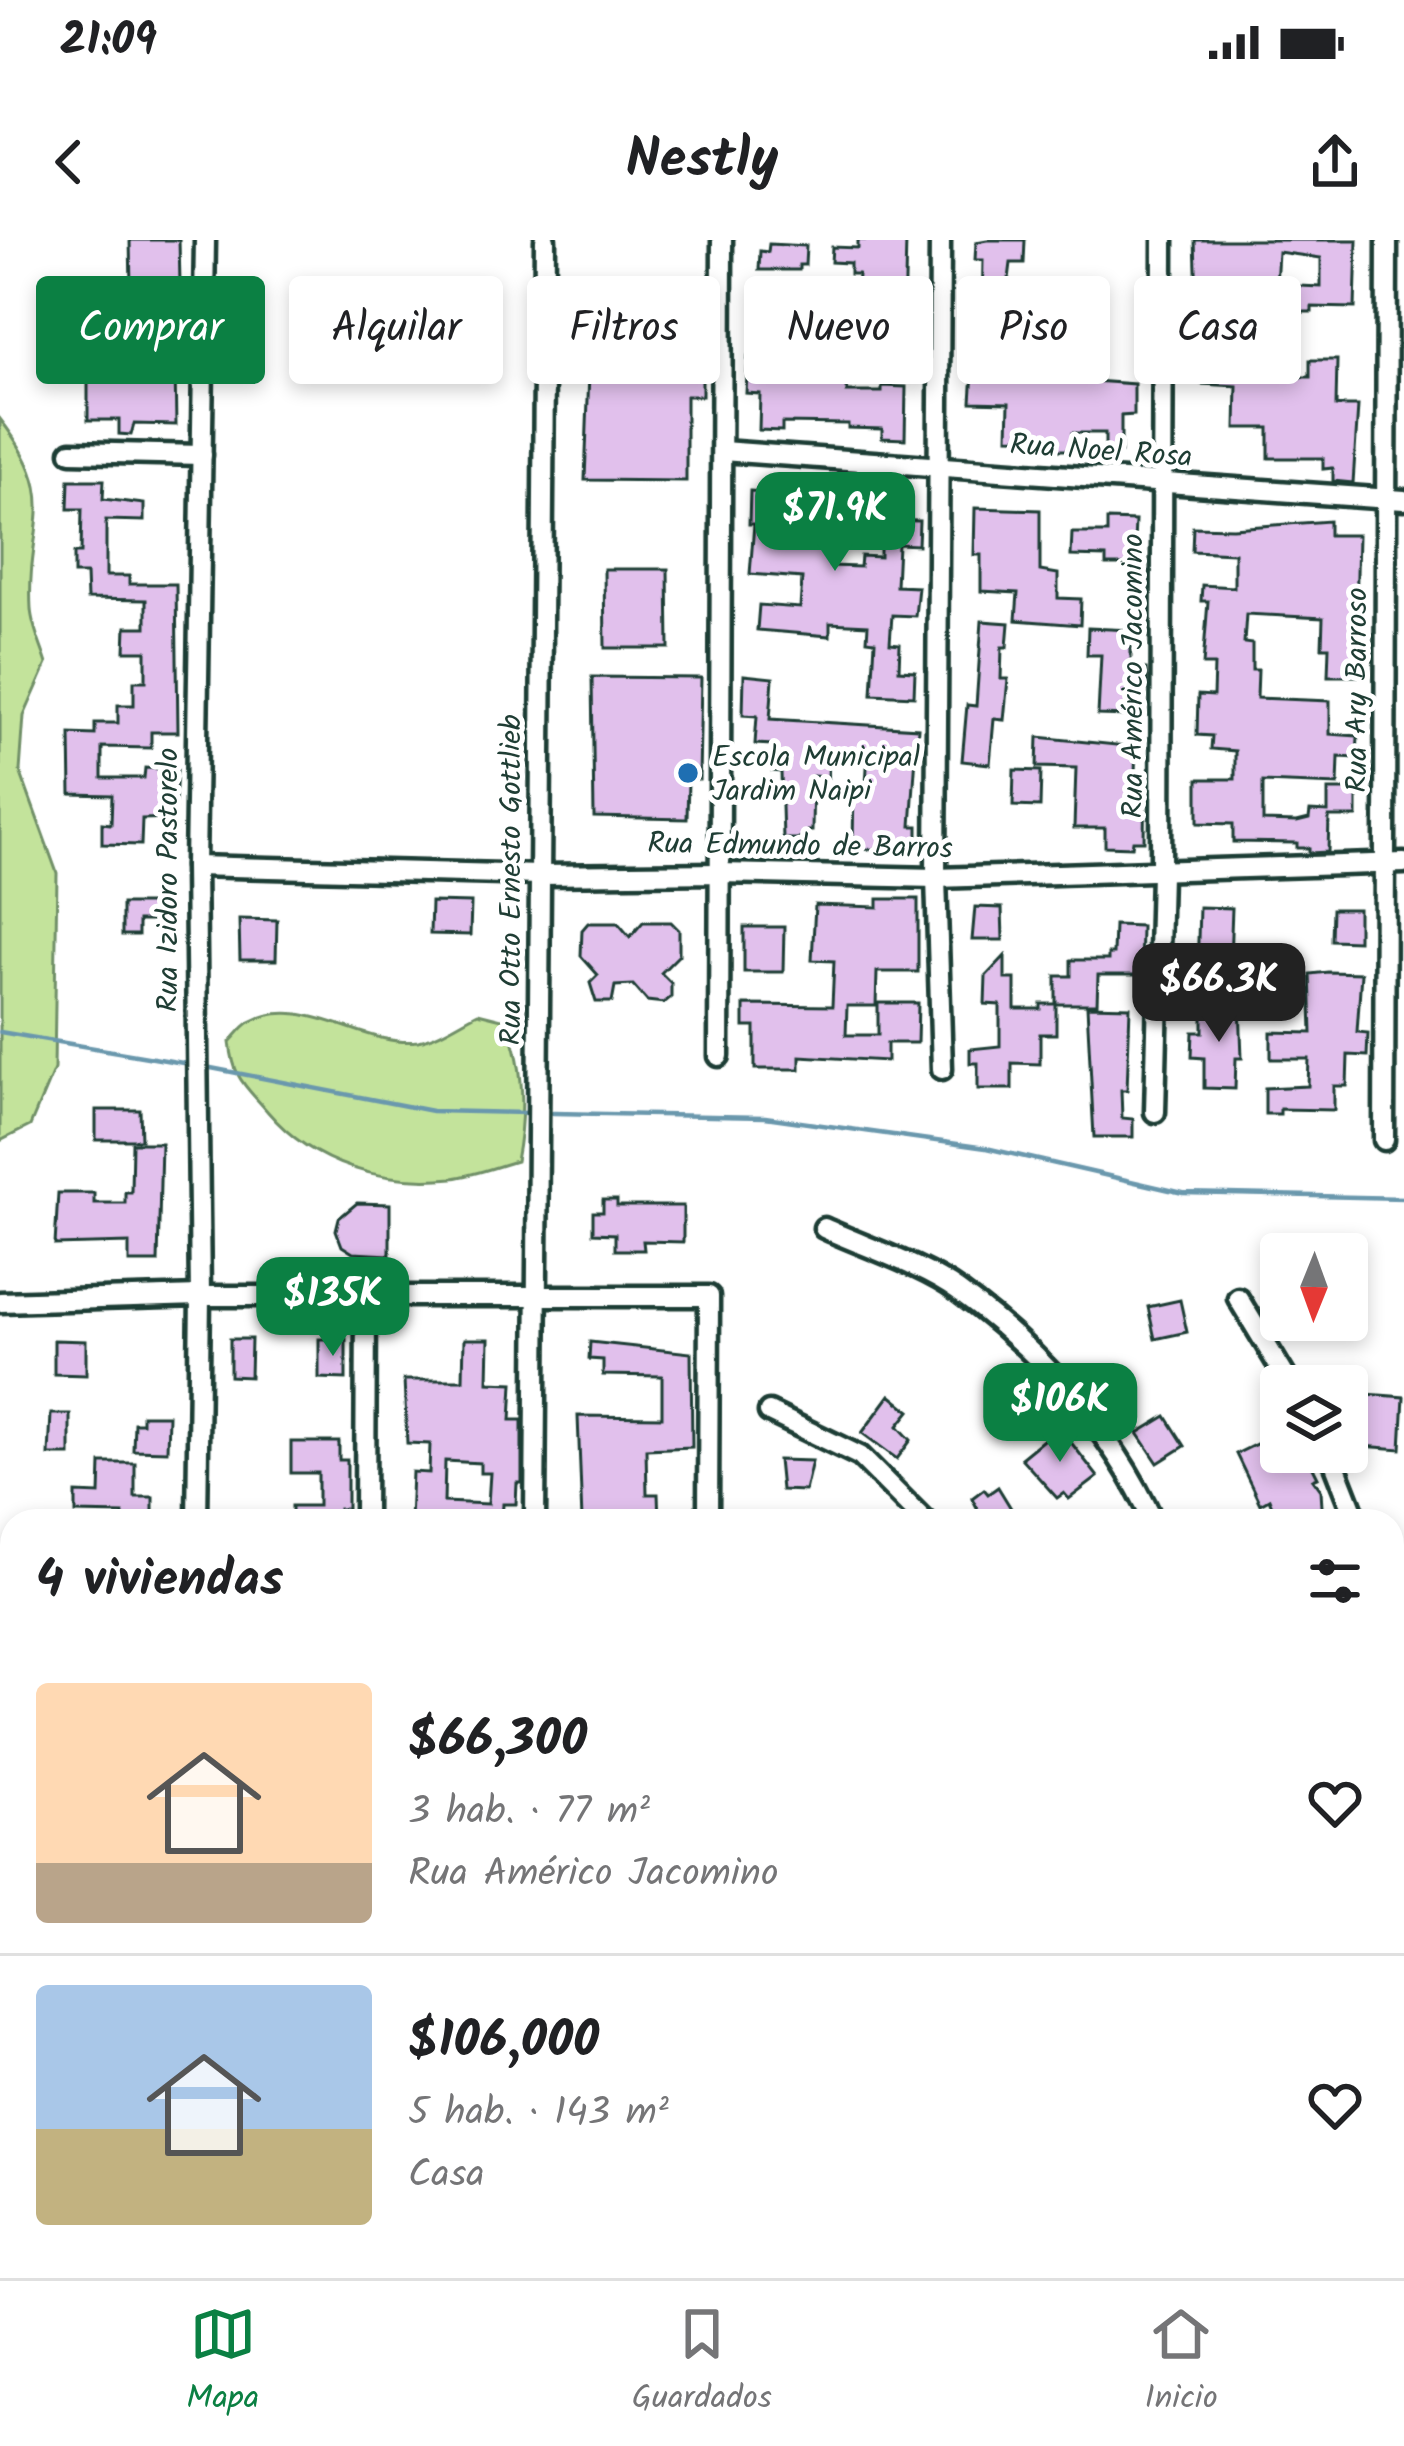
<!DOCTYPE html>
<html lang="es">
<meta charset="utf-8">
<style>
:root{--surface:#fff;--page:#f2f2f2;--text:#202124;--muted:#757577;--line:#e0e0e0;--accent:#0b8043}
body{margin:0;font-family:Kalam,sans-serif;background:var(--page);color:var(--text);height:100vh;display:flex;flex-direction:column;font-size:45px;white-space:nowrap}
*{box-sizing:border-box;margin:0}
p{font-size:39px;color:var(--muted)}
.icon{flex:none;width:66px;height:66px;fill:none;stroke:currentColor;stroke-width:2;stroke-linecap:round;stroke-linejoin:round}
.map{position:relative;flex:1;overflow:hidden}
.side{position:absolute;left:0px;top:1269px;width:1404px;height:771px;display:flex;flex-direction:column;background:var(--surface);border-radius:36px 36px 0 0;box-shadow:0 6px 18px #0003}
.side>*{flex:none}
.hud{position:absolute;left:36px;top:36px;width:1332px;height:108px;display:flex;gap:24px}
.needle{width:78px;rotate:181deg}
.fabs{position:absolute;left:1260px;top:993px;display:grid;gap:24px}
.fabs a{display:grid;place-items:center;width:108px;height:108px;border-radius:12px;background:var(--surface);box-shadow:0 6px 18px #0003;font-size:60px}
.price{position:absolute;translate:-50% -102px;padding:0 27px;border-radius:24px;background:var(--accent);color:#fff;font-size:39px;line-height:78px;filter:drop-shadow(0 3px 6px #0008)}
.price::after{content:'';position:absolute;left:50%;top:72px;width:36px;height:27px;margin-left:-18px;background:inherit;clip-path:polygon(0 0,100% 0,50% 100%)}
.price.selected{background:#222;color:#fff}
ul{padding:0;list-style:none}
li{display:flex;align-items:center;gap:36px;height:300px;padding:0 36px}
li+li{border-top:3px solid var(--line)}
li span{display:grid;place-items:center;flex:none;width:336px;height:240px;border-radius:12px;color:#555}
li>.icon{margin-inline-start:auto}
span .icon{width:144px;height:144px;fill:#fffc;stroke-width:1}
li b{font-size:51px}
h2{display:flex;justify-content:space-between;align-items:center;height:144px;padding:0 36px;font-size:51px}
.pill{padding:0 42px;border-radius:12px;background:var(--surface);box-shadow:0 6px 18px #0003;font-size:42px;line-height:108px}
.pill.selected{background:var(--accent);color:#fff}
.status{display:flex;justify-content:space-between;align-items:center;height:84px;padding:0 60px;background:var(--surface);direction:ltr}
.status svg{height:33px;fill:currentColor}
header{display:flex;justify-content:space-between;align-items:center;height:156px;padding:0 36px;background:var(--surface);font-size:54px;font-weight:600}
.dock{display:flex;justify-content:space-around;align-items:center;height:168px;border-top:3px solid var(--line);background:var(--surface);font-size:33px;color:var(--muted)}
.dock a{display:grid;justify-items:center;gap:6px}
.dock .selected{color:var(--accent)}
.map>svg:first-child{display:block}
.green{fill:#c3e39b;stroke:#719068;stroke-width:3}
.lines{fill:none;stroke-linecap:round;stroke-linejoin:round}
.stream{stroke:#6b98ad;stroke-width:4.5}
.building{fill:#e1c0ec;stroke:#1f3d34;stroke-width:3;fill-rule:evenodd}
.minor-casing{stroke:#1f3d34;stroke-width:27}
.minor{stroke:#fff;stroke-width:18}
.poi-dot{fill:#1f6fb2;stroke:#fff;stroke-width:4.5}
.labels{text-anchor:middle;stroke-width:10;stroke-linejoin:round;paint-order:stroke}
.street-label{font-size:30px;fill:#1f3d34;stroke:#fff}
.poi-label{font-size:30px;fill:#1f3d34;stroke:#fff;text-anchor:start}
</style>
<div class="status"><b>21:09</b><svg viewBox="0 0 49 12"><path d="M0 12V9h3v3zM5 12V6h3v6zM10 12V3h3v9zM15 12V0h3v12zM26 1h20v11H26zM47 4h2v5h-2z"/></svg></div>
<header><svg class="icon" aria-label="back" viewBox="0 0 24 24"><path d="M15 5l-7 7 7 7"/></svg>Nestly<svg class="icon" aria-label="share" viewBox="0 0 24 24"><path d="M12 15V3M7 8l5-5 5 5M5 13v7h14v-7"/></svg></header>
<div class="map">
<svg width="1404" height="2038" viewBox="0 0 1404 2038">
<rect width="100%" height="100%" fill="#fff"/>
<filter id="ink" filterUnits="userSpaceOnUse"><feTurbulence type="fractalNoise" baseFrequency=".00833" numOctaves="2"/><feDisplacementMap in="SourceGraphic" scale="24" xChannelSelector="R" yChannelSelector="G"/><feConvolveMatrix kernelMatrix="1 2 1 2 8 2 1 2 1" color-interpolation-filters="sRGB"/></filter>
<g filter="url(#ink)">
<g class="green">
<path d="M0,179C65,262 26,281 31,369C32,387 42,407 47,424L24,476L20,531L57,633L54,829L30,886L0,901Z"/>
<path d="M478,773L506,780C525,825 525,874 516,921C495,927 474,935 453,938C384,945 314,926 268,872C244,844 234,840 230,802C236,796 243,786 250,782C304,752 364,808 418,801C437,798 460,782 478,773Z"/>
</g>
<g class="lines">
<g class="stream">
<polyline points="0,792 183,823"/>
<polyline points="211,828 432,871 525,873"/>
<polyline points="553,873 765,877 986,908 1183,953 1404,958"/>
<polyline points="1392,1858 1404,1833"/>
<polyline points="1314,2038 1318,2028"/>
</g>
</g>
<g class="building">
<polygon points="130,0 179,0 180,44 174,44 174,90 161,90 161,130 175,130 176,185 134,184 131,195 119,194 119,180 88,180 88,129 80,129 81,91 132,92"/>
<polygon points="858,0 906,0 903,122 861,121 862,95 889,96 889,64 870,64 871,50 857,50 858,34 850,34 850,23 831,22 832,7 858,8"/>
<polygon points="987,0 1025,0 1024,23 1011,23 1008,47 1005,79 1014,79 1011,135 1134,144 1134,175 1121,176 1121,212 1105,212 1105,193 1072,193 1072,210 1045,210 1045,198 1008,197 1009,163 971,162 973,132 980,132 981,111 986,111 988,75 982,75 983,20 975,20 976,2"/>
<path d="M1195,0H1357L1355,68L1312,67V72H1280V96L1206,91V88H1198ZM1278,12L1321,18V47L1276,45Z"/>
<polygon points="769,4 806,6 805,25 799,25 799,30 759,30 760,11 768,12"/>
<polygon points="607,60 674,60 674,107 702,108 702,156 686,156 686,241 585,240 590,106 607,106"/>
<polygon points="759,87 832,91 831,120 815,119 815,114 782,114 780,144 847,146 847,152 882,152 882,146 906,147 905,199 882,198 882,189 848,188 848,184 782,183 782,191 759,190 760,154 746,153 748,116 758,117"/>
<polygon points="1203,119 1282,128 1282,137 1310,137 1310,120 1337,120 1336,166 1358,166 1353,243 1333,241 1333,228 1323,229 1323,218 1269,218 1269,188 1236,188 1237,146 1202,144"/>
<polygon points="69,240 104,240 103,259 144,264 144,281 106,280 106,336 129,336 129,344 176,344 178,492 151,492 151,508 102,507 102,538 144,538 145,528 177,530 174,578 142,579 141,605 102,604 102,583 111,584 112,555 71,554 70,494 95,495 95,483 118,483 118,465 134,465 134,441 146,441 146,411 125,411 126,387 146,387 146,360 87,359 86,334 74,334 74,313 81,313 82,269 68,269"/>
<polygon points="750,251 879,260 879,290 832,290 830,326 860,327 861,316 880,317 880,280 919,281 918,305 898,304 896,346 918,347 915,376 892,375 890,403 900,404 899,430 915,431 914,456 872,454 875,401 867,400 868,385 830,383 830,396 757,390 759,365 800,368 802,338 750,334 754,284 749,284"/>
<polygon points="975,268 1040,270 1040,331 1058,334 1058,358 1081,359 1080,385 1016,380 1018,353 981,351 981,315 974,315"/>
<polygon points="1107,280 1135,281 1133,325 1106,325 1106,317 1071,316 1072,293 1107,293"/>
<polygon points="1329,281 1329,295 1358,295 1355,411 1367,411 1366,436 1328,436 1329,407 1322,407 1323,378 1246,374 1244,403 1252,404 1252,430 1258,430 1257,458 1330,461 1330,494 1358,496 1357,518 1339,517 1338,545 1263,542 1263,581 1297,582 1309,579 1310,571 1328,572 1328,550 1357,550 1357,577 1329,577 1328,612 1309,613 1309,608 1297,608 1297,603 1233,602 1233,584 1198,583 1198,539 1235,539 1235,511 1211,509 1212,496 1197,495 1198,455 1213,456 1214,425 1203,425 1208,361 1201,361 1202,345 1234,347 1234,313 1192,311 1193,287 1233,288"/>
<polygon points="604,329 668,329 669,408 605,408"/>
<polygon points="982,381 1009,383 1007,407 1002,407 1001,439 1008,439 1004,480 994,479 990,524 962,521 967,465 976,466"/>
<polygon points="1088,388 1131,390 1131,429 1146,429 1147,449 1130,450 1129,476 1098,475 1101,415 1087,415"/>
<polygon points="744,435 773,438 770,479 918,488 911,586 918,586 918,610 853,609 854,543 866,544 868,512 829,510 828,537 813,536 812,591 808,591 808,599 783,599 781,532 772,531 773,505 755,504 757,476 743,475"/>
<polygon points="592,437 701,438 699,539 688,539 687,579 594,577"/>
<polygon points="1038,497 1136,507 1135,533 1145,533 1144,601 1133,601 1132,607 1105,606 1105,588 1074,588 1076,528 1037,527"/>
<polygon points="1014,530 1041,531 1040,567 1013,566"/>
<polygon points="878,659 918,659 918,732 877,732 876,766 847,766 846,795 878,795 878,763 918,763 917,803 887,803 887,821 800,816 800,829 755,829 755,787 744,787 744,765 832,766 834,721 812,720 815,665 878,667"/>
<polygon points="431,662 471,663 470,695 430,694"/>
<polygon points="122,664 156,664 156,681 138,681 138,695 122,695"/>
<polygon points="975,667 1002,668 1003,700 972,700"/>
<polygon points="1199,667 1232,668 1230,720 1297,719 1297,732 1197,733"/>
<polygon points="1332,669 1358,669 1358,701 1331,700"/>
<polygon points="239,679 277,680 276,720 240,720"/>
<polygon points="643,682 671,682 679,690 679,715 661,733 671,743 671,757 664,763 647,761 633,745 615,746 612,762 596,762 590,743 598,735 581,716 582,690 588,683 618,683 630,697"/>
<polygon points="1114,685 1141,686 1140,735 1098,735 1097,764 1056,764 1056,736 1071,736 1071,720 1108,720 1108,714 1113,714"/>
<polygon points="744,687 784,687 783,732 744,732"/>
<polygon points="1005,716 1005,739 1015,739 1015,769 1041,769 1041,764 1056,764 1056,794 1040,794 1040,824 1012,823 1012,849 978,849 978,823 970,823 970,809 1000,806 1000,765 985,764 986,736"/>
<polygon points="1328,732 1361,733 1357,792 1368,793 1367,816 1348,815 1347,846 1334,846 1334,870 1280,869 1280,874 1265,874 1265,848 1308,846 1309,819 1271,819 1271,792 1312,793 1310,734"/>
<polygon points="1203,765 1240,765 1242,818 1236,818 1235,849 1204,848 1204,818 1192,817 1193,792 1203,792"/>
<polygon points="1087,766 1130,767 1127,850 1121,850 1122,878 1133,879 1133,897 1094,897"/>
<polygon points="96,870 140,870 141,900 96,900"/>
<polygon points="132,903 161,903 158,1022 129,1022 129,1003 55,1005 58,953 94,953 94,963 125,963 125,952 131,952"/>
<polygon points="603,960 617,960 617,966 683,966 683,1002 643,1001 644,1010 615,1010 615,994 593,993 593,972 603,972"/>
<polygon points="357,963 390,964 390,1015 353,1013 342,1006 336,990 339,978"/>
<polygon points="1180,1060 1187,1092 1155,1099 1148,1067"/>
<polygon points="230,1099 251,1099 250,1137 230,1136"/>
<polygon points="319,1099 346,1099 346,1139 319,1138"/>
<path d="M464,1099H489L488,1142L513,1143L511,1180H522V1243H517L516,1264H503L502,1281H410L412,1232L429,1233L430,1204L407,1203L404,1140H463ZM445,1221L480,1223V1233H490L488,1264L444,1262Z"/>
<polygon points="54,1100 86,1101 86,1135 54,1134"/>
<polygon points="590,1102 691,1113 692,1207 646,1209 647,1254 658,1254 659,1281 582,1281 578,1176 662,1177 662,1136 603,1135 603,1120 589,1119"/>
<polygon points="1018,1142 1028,1144 1027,1155 1035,1161 1012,1181 995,1163"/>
<polygon points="1353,1153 1404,1157 1401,1209 1362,1206 1364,1174 1352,1173"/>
<polygon points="890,1155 910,1171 898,1186 911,1200 897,1219 862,1193"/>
<polygon points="51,1174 70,1174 70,1215 49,1215"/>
<polygon points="142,1175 168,1175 167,1211 133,1210 134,1183 142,1183"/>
<polygon points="1166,1176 1185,1206 1158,1223 1138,1193"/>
<polygon points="1059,1187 1098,1237 1069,1259 1064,1253 1057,1258 1021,1218"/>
<polygon points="1281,1192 1281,1212 1302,1212 1309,1219 1318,1237 1313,1239 1321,1250 1322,1266 1328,1281 1278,1281 1269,1259 1260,1264 1236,1214"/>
<polygon points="291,1202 339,1202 339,1220 347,1220 347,1269 339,1269 339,1281 292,1281 292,1266 318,1266 318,1233 291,1233"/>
<polygon points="778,1220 812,1221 805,1251 781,1250"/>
<polygon points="101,1223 135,1223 135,1257 153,1257 153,1281 123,1281 123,1274 76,1273 76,1253 100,1254"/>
<polygon points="998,1247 1012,1270 998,1281 984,1281 972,1258 984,1249 988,1254"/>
</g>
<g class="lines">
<g class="minor-casing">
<g id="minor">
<polyline points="940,0 936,638 942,829"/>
<polyline points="722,211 1404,260"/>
<polyline points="71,212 202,215"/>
<polyline points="195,626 540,635 720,633 936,638 1404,623"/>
<polyline points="719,816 722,0"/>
<polyline points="1155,872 1161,633 1163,0"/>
<polyline points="1384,900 1387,0"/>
<path d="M824,988C863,1006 924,1026 958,1051C1038,1109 1112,1190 1153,1281"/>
<polyline points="1238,1058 1291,1146"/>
<polyline points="0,1062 200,1056 709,1056 708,1281"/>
<polyline points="769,1172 860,1216 925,1281"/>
<polyline points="1330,1212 1357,1281"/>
<polyline points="197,1281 200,1056 195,626 205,0"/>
<polyline points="365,1281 366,1055"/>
<polyline points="535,1281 545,0"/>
<polyline points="0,1516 12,1516"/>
<polyline points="1392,1933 1404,1934"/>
<polyline points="190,2028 190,2038"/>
<polyline points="364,2028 364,2038"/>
<polyline points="706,2028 706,2038"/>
<polyline points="851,2028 851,2038"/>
<polyline points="534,2038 534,2028"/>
<polyline points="1041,2038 1042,2028"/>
<polyline points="1155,2038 1156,2028"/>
<polyline points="1289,2038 1289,2028"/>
</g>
</g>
<use href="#minor" class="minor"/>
</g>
</g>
<circle class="poi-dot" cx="688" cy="533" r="12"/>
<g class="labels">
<g class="street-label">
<text transform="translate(1101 210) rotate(4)" y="10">Rua Noel Rosa</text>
<text transform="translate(1132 436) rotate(-90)" y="10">Rua Américo Jacomino</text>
<text transform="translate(1356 450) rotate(-90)" y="10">Rua Ary Barroso</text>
<text transform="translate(800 605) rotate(1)" y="10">Rua Edmundo de Barros</text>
<text transform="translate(167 640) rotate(-90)" y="10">Rua Izidoro Pastorelo</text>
<text transform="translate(510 640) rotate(-90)" y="10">Rua Otto Ernesto Gottlieb</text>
</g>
<g class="poi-label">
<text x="712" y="526">Escola Municipal<tspan x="712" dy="34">Jardim Naipi</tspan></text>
</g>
</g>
</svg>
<div class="fabs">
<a><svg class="needle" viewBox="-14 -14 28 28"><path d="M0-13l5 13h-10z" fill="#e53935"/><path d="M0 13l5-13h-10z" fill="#757577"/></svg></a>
<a><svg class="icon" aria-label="layers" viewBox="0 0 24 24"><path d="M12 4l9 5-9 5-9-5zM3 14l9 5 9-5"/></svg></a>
</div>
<b class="price" style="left:835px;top:334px">$71.9K</b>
<b class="price selected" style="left:1219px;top:805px">$66.3K</b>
<b class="price" style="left:333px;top:1119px">$135K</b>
<b class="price" style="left:1060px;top:1225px">$106K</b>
<div class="hud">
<a class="pill selected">Comprar</a>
<a class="pill">Alquilar</a>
<a class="pill">Filtros</a>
<a class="pill">Nuevo</a>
<a class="pill">Piso</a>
<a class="pill">Casa</a>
</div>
<section class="side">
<h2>4 viviendas<svg class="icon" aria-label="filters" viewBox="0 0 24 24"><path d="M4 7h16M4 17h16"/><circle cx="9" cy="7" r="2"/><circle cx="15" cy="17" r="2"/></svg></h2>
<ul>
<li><span style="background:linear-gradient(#ffd9b3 75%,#b9a48a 0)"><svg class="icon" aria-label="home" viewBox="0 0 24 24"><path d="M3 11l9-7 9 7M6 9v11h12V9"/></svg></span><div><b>$66,300</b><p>3 hab. · 77 m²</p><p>Rua Américo Jacomino</p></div><svg class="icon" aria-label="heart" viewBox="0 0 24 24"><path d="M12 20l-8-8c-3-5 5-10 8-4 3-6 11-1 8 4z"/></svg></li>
<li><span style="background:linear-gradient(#a9c7e8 60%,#c2b280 0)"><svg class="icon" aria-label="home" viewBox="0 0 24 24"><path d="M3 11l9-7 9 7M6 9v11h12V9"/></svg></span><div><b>$106,000</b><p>5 hab. · 143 m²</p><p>Casa</p></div><svg class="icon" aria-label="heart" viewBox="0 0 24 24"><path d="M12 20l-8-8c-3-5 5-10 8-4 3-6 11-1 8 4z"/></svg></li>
</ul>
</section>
</div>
<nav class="dock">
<a class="selected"><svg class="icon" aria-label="map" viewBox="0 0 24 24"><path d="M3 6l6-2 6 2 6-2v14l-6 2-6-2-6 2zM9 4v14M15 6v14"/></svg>Mapa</a>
<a><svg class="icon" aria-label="saved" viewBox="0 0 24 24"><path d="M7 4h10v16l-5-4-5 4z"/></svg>Guardados</a>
<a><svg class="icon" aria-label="home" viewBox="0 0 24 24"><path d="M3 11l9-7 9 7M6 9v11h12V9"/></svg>Inicio</a>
</nav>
